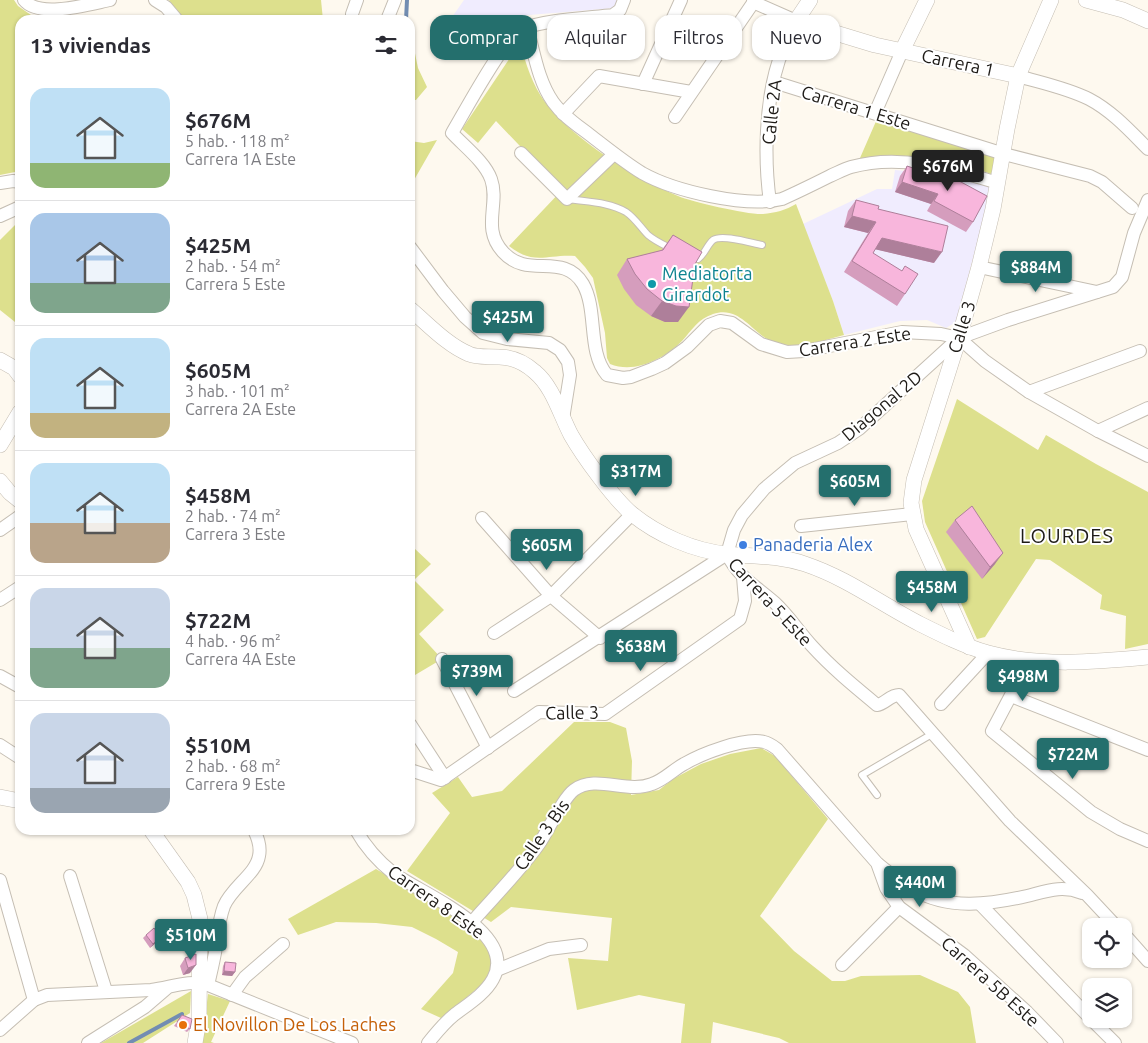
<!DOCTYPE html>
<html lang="es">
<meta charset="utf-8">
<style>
:root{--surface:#fff;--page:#f2f2f3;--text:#2b2b33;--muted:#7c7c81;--line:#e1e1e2;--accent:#246f6d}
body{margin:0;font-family:Ubuntu,sans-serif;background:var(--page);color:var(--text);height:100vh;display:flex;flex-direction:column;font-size:19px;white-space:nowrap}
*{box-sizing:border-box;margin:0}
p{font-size:16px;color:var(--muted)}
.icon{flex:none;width:28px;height:28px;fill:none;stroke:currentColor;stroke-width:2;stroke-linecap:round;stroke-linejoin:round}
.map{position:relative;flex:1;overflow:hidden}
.sheet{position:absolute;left:15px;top:15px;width:400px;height:820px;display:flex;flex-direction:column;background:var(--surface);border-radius:15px;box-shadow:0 1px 4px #0004}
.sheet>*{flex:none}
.top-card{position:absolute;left:430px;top:15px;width:475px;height:45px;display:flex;gap:10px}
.fabs{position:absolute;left:1082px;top:918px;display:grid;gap:10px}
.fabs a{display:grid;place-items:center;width:50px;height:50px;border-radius:10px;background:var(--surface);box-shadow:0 1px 4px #0004;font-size:25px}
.price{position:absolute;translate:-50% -42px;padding:0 11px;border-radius:5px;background:var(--accent);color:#fff;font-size:16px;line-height:32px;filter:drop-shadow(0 1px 2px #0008)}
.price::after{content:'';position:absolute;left:50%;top:30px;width:15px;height:11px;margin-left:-8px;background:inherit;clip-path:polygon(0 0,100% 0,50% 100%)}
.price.selected{background:#222;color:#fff}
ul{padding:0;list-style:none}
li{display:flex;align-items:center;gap:15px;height:125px;padding:0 15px}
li+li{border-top:1px solid var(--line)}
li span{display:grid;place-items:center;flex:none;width:140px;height:100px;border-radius:15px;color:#555}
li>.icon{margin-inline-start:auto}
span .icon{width:60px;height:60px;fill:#fffc;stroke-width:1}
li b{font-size:21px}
h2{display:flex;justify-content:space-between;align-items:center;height:60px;padding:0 15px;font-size:21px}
.tag{padding:0 18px;border-radius:15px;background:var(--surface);box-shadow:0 1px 4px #0004;font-size:18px;line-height:45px}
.tag.selected{background:var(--accent);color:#fff}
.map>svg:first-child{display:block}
.education{fill:#f0ecfe}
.green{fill:#dde08d}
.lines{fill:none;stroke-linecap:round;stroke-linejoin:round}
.stream{stroke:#728db2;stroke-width:4}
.service-casing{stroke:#c5beb3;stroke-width:8}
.minor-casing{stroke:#c5beb3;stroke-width:14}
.tertiary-casing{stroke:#c5beb3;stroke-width:16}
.service{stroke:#fff;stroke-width:6}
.minor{stroke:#fff;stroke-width:12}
.tertiary{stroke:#fff;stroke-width:15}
.wall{fill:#d59dbd}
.shaded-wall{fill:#ae7f9a}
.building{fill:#f8b6dc;stroke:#ae7f9a}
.culture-dot{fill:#0f9aa8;stroke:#fff;stroke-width:2}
.shop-dot{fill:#3f7fe0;stroke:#fff;stroke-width:2}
.food-dot{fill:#e8710a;stroke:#fff;stroke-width:2}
.labels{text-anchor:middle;stroke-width:4;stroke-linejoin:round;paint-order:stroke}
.street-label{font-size:18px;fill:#1e1b17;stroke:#fff}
.culture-label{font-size:18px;fill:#0d838f;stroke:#fff;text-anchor:start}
.shop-label{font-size:18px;fill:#366cbe;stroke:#fff;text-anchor:start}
.food-label{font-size:18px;fill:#c56008;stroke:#fff;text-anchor:start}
.quarter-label{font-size:20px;letter-spacing:1px;fill:#1e1b17;stroke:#fff}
</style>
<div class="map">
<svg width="1148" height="1043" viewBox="0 0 1148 1043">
<rect width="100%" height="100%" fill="#fef9ef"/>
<g class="education">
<polygon points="464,0 617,0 615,8 517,16 492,51 450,20"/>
<polygon points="895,170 949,175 992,187 956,322 946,328 927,320 900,321 844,335 833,301 803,224 877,189 892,189"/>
</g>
<g class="green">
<polygon points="0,0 14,0 18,6 31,15 31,20 20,20 20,174 15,172 0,175"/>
<polygon points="169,0 321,0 323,20 182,20"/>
<polygon points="410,29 418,68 427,87 416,100 410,100"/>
<path d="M520,43C526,64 532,84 545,102C571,138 637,179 678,196C692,202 749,215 763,214C775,213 786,210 796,204L833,301L844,335C821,341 799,349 776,343C754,337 741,304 713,314C698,319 692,330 682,341C664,359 635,374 610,364L607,358L605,333L593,278L585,267L575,256C547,254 534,266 509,246L562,190L496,121L478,143L462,129Z"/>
<polygon points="877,119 997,157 991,174 963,164 929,156 860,158"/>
<polygon points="437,140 410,187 410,141 424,143"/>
<polygon points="20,220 20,326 0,310 0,240"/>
<polygon points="957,399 1038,450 1046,435 1096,464 1148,492 1148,644 1125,649 1126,616 1100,609 1102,595 1050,560 1036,559 985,637 977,639 925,522 922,501"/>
<polygon points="414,548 431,564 414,580 444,610 419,634 442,659 410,678 410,551"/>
<polygon points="574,722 610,722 626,728 632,761 631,795 659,790 673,779 701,764 730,754 761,748 775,756 828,819 760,916 794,951 832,981 845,981 861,976 920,975 958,992 970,1007 976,1043 789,1043 779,1038 713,1022 711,1043 681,1043 685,1004 639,995 577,1010 568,958 608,961 612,918 511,907 491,922 407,871 450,813 432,793 458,777 472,797 502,791"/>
<polygon points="376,869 418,894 475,931 485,940 493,965 489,979 441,1018 421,1009 453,973 458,952 436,939 412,927 376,923 336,922 298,935 288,919"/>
<polygon points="191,991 190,1013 143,1043 101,1043"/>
<polygon points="208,994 230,1001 211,1042 214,1043 202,1043"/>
</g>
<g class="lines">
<g class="stream">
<polyline points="406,20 407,0"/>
<polyline points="129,1043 182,1014"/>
</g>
<g class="service-casing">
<g id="service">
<path d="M568,199C587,202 609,202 626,212C635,218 641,228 648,235C655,241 664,245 672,249"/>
<path d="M691,257L698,259C705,254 707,245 713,240C722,234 751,243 762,245"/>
<polyline points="877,795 862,775 932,734"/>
</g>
</g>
<g class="minor-casing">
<g id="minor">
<path d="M24,0C39,19 90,4 110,0"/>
<polyline points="155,0 166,7 177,20"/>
<path d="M624,0L620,10L613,15C588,18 544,20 522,29C505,36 464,113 452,133C464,146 485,162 491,179C500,204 481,228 503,252C528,280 563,251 583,284C598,310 587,352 607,375L623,378L631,377L652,369L665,363L687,347L709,325L720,321L732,323L761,344L787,352L804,351L902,332L941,334L959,338L985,361L1029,392L1098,431L1148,456"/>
<path d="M753,2L796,21C791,34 784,47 779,60C765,102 764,159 770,202"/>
<polyline points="352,14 357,0"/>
<polyline points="387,20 395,0"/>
<path d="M527,27C534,52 538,81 553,102C563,116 577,125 590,135C607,148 624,162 642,173C674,191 746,208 782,199C798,192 814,184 830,176C837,173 844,169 851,167C900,153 951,169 998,183"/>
<path d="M1018,76C1042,83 1067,88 1089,99C1112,111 1130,131 1148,149"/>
<polyline points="774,82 1004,154 1090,176 1102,182 1132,208"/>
<polyline points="643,84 681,0"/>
<polyline points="875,113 902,51"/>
<polyline points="563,114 599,76 691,92"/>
<polyline points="675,117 755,0"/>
<polyline points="521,153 567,199 614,154"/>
<polyline points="0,183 13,181 20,182"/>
<polyline points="0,216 20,207"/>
<polyline points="410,247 443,291 465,317 483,333 507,339 549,343 560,350 568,362 570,375 563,419"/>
<polyline points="979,267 1097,292"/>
<polyline points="1029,392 1140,351"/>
<polyline points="1098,431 1148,408"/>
<polyline points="482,518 551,596 600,638"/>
<polyline points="801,526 912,514"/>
<polyline points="0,530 20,516"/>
<polyline points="727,554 734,530 742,515 764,489 795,463 838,443 859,429 959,338 1008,320 1113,287 1122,277 1134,233 1148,200"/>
<path d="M727,554C739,578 756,586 775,603C789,616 799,632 812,646C832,668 854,686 877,705C885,704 890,695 899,695L1010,821L1087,895L1116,926"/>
<polyline points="0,600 20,587"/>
<polyline points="494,633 551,596 632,514"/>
<polyline points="442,659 488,748"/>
<polyline points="1029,661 992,731 1091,812 1120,829 1148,841"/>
<polyline points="0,676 20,687"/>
<polyline points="514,691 727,554"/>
<polyline points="1011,696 1148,750"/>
<polyline points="941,704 988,653"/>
<polyline points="410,724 445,778"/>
<polyline points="0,745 20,758"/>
<polyline points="410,770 441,780 539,712 605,714 740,619 745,601 743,577"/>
<path d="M356,830C365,846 378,861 393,873C422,894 519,932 493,979C485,994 467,1005 454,1015C444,1023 436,1033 428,1043"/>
<path d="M878,864C889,873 900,882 912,889C948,910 988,905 1027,896C1047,891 1062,885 1082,893"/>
<polyline points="70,876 106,991"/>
<polyline points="0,880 34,1000"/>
<polyline points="980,904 1091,1019"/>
<path d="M472,922C494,897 519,872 539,844C548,831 563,798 574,790C596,774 627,794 652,784C664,780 673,770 684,764C701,754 744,737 764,742C769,743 773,746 777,749L877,863L886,888L899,907L964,955L1027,1012L1057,1043"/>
<polyline points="1124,934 1148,961"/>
<polyline points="842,965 899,907"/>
<polyline points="497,970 549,949 581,945"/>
<path d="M208,985C211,972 214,960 216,947C218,933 219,919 224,906C232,887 256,874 259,856C261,847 258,838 254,830"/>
<polyline points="232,995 245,977 283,944"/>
<polyline points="1091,1019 1115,1043"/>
<path d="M0,1030L34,1000L47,995L151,990C170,988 189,979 208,985L352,1043"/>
<polyline points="88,1043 145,1007 166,989"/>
</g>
</g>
<g class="tertiary-casing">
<g id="tertiary">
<polyline points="810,0 796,21 875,45 1018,76"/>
<polyline points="1086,0 1123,10 1148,21"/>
<polyline points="902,51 927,0"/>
<path d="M410,309C428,324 447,345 469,354C478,358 489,356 499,357C512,357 525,363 535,372C553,387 560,414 571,435C583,456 614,499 632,514C658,535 694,551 727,554C754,557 779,555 805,564C847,578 881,604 920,624C942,635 964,646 988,653C1040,667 1095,662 1148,657"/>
<polyline points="0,360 14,368 20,376"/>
<polyline points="0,445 20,412"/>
<polyline points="0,481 10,493 20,501"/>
<polyline points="969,647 916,529 911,503 914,480 959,338 979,267 993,209 1007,129 1018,76 1051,0"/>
<polyline points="0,797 20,801"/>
<polyline points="151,830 188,882 194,895 200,919 199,1019 195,1043"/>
</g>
</g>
<use href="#service" class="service"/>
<use href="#minor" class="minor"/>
<use href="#tertiary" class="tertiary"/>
</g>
<g class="wall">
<polygon points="907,166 946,179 948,175 973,222 966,232 927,211 931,204 895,192 900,176"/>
<polygon points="856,200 878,209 934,263 875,249 873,253 905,294 897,306 844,272 868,233 844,227 848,211"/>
<polygon points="673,235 695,264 678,322 665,322 651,316 636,305 624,289 617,275 627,259 661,251"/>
<polygon points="955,520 995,564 982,579 946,532"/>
<polygon points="146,935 161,937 158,941 150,948 143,938"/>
<polygon points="185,958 190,973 183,975 180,966"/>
<polygon points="225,962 235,972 232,976 222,975 223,966"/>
<polygon points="182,1015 190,1029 187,1032 174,1026"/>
</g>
<g class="shaded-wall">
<polygon points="902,182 938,194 931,204 895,192"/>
<polygon points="852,216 876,222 868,233 844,227"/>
<polygon points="882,238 942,252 934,263 874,249"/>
<polygon points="662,301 689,307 678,322 665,322 651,316"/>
<polygon points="1003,553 995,564 982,579 990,567"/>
<polygon points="161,937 158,941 150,948 153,944"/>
<polygon points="196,965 190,973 183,975 188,968"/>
<polygon points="224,971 235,972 232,976 222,975"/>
</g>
<g class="building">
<polygon points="907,166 946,179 948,175 987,196 973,222 934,201 938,194 902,182"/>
<polygon points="856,200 879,206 878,209 948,226 942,252 882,238 873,253 902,271 905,266 918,274 905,294 852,261 876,222 852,216"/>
<polygon points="673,235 702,252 695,264 689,307 676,306 662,301 647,289 635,274 627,259 663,250"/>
<polygon points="972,506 1003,553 990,567 955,520"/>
<polygon points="154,928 161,937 153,944 146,935"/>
<polygon points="196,954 196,965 188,968 185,958"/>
<polygon points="225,962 236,963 235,972 224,971"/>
<polygon points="182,1015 192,1019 190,1029 177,1022"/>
</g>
<circle class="culture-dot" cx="652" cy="284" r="5"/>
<circle class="shop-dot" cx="743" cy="545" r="5"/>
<circle class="food-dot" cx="183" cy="1025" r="5"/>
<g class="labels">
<g class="street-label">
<text transform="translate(958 63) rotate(12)" y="6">Carrera 1</text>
<text transform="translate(856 108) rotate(17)" y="6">Carrera 1 Este</text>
<text transform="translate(772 112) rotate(-84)" y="6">Calle 2A</text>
<text transform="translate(962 327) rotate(-73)" y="6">Calle 3</text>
<text transform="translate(855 342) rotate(-9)" y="6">Carrera 2 Este</text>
<text transform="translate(882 406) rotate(-40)" y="6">Diagonal 2D</text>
<text transform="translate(770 602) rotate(47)" y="6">Carrera 5 Este</text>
<text transform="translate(572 713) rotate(-1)" y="6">Calle 3</text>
<text transform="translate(542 835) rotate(-55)" y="6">Calle 3 Bis</text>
<text transform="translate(436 902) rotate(35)" y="6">Carrera 8 Este</text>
<text transform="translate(990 982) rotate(42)" y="6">Carrera 5B Este</text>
</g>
<g class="culture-label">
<text x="662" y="280">Mediatorta<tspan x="662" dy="21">Girardot</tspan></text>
</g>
<g class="shop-label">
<text x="753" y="551">Panaderia Alex</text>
</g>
<g class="food-label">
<text x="193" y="1031">El Novillon De Los Laches</text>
</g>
<g class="quarter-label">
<text x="1067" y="543">LOURDES</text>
</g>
</g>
</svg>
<div class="fabs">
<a><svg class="icon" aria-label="locate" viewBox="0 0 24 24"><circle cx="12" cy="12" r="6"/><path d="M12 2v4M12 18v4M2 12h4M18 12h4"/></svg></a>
<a><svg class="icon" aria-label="layers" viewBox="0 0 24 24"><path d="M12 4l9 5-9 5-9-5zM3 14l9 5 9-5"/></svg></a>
</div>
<b class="price selected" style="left:948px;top:192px">$676M</b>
<b class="price" style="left:1036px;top:293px">$884M</b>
<b class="price" style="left:508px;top:343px">$425M</b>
<b class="price" style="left:636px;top:497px">$317M</b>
<b class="price" style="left:855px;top:507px">$605M</b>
<b class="price" style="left:547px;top:571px">$605M</b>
<b class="price" style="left:932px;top:613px">$458M</b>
<b class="price" style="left:641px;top:672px">$638M</b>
<b class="price" style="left:477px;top:697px">$739M</b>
<b class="price" style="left:1023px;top:702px">$498M</b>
<b class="price" style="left:1073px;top:780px">$722M</b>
<b class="price" style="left:920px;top:908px">$440M</b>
<b class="price" style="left:191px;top:961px">$510M</b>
<div class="top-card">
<a class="tag selected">Comprar</a>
<a class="tag">Alquilar</a>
<a class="tag">Filtros</a>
<a class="tag">Nuevo</a>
</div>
<section class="sheet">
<h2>13 viviendas<svg class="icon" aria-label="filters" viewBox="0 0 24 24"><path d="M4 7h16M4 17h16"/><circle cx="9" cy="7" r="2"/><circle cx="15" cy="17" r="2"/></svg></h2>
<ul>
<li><span style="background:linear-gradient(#bfe0f5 75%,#8fb573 0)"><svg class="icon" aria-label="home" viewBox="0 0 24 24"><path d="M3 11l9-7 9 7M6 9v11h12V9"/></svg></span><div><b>$676M</b><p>5 hab. · 118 m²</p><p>Carrera 1A Este</p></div></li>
<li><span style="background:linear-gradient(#a9c7e8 70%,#7fa58c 0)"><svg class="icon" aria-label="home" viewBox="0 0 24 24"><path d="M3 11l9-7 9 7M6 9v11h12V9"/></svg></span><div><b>$425M</b><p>2 hab. · 54 m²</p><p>Carrera 5 Este</p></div></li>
<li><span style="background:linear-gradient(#bfe0f5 75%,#c2b280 0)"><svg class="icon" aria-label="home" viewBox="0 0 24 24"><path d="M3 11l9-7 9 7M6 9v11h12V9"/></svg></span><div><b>$605M</b><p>3 hab. · 101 m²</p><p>Carrera 2A Este</p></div></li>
<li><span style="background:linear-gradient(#bfe0f5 60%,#b9a48a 0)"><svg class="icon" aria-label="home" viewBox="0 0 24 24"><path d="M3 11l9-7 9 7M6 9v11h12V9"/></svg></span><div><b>$458M</b><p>2 hab. · 74 m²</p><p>Carrera 3 Este</p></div></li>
<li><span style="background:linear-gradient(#c9d6e8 60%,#7fa58c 0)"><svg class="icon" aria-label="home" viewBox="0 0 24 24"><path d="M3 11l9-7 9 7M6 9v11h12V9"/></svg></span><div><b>$722M</b><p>4 hab. · 96 m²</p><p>Carrera 4A Este</p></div></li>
<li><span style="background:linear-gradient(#c9d6e8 75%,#9aa5b1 0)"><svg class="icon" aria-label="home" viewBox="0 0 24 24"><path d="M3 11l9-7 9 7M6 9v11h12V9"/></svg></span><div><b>$510M</b><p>2 hab. · 68 m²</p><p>Carrera 9 Este</p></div></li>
</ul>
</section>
</div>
